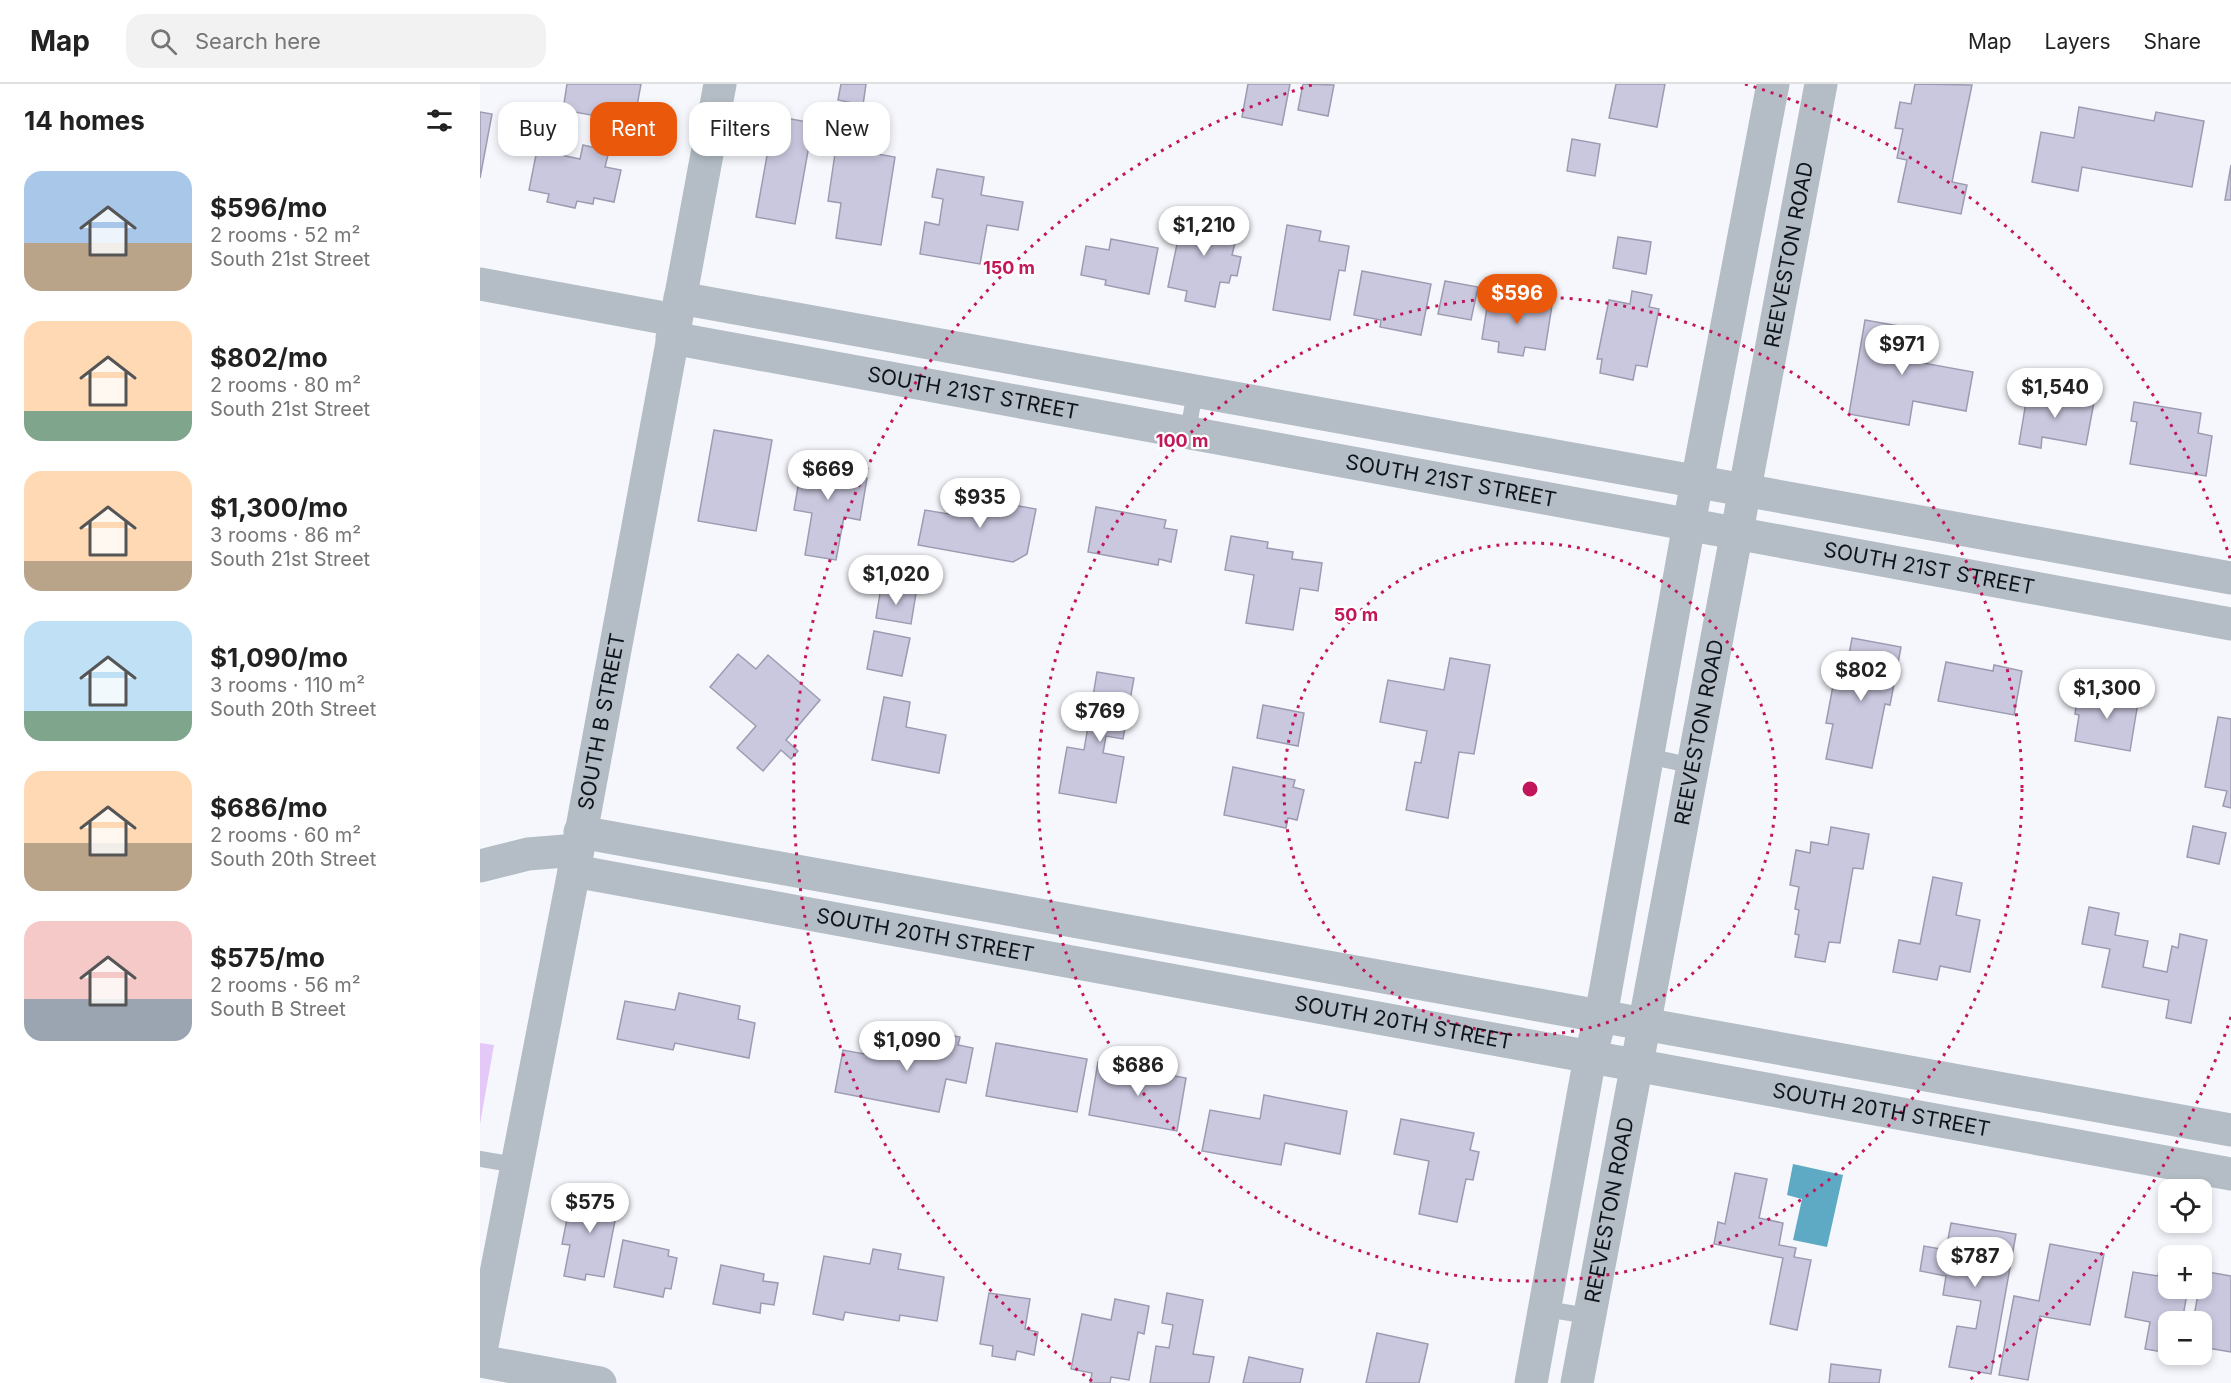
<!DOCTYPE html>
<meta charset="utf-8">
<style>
:root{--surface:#fff;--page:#f2f2f2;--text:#222;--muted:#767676;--line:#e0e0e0;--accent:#ea580c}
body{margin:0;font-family:Inter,sans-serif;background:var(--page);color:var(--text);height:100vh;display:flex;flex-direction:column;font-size:22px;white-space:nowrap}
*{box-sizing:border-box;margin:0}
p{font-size:20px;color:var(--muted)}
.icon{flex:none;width:33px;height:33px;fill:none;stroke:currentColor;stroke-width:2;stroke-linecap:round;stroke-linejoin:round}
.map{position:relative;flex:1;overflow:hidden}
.panel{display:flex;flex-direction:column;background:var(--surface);width:480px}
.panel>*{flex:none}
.banner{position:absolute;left:18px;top:18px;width:570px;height:54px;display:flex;gap:12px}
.tools{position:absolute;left:1678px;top:1095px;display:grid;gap:12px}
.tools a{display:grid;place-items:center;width:54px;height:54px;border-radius:12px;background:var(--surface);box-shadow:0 3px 9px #0003;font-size:30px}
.price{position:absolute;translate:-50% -51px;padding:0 14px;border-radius:21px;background:#fff;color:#222;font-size:20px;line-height:39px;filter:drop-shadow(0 2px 3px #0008)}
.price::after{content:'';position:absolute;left:50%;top:36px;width:18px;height:14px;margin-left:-9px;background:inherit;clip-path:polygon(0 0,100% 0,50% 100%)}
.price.current{background:var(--accent);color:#fff}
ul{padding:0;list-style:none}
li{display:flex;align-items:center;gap:18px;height:150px;padding:0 24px}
li span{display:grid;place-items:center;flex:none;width:168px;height:120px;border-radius:18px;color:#555}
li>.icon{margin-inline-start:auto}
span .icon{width:72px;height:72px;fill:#fffc;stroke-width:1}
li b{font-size:26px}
h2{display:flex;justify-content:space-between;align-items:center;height:72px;padding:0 24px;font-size:26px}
.pill{padding:0 21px;border-radius:18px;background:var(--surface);box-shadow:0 3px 9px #0003;font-size:21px;line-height:54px}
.pill.current{background:var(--accent);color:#fff}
header{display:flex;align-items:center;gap:36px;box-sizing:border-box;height:84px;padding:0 30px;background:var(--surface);border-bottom:2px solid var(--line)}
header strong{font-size:28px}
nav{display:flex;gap:33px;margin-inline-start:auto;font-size:21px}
.search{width:420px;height:54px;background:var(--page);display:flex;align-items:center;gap:15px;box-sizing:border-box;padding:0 21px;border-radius:18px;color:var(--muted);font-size:22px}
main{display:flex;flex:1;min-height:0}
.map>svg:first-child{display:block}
.green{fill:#e4c9f8}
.water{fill:#5eaac5}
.building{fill:#cac8df;stroke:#9c9bb1;stroke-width:1.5}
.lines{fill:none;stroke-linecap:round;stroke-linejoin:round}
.service{stroke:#b4bdc5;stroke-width:16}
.minor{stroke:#b4bdc5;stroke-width:33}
.ring{fill:none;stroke:#c2185b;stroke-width:3;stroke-dasharray:3 6}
.labels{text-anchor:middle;stroke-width:4.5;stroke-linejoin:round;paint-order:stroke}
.street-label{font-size:21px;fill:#0f131a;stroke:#fff}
.centre{fill:#c2185b;stroke:#fff;stroke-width:3}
.ring-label{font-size:18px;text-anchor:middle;font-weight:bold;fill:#c2185b;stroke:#fff;stroke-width:4.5;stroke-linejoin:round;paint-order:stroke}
</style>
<header>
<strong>Map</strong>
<div class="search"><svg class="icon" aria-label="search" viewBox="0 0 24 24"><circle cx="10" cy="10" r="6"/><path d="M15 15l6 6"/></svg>Search here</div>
<nav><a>Map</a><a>Layers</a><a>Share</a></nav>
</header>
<main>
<section class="panel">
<h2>14 homes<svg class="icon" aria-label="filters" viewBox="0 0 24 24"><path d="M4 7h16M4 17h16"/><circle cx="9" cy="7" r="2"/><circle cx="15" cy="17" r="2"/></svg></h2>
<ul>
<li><span style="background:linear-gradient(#a9c7e8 60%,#b9a48a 0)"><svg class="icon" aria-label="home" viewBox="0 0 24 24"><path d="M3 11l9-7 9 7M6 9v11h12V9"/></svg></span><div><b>$596/mo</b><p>2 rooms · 52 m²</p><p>South 21st Street</p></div></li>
<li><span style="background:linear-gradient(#ffd9b3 75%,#7fa58c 0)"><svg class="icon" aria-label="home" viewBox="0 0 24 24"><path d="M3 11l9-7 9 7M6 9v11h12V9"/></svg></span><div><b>$802/mo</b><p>2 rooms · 80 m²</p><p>South 21st Street</p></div></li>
<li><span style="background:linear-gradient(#ffd9b3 75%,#b9a48a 0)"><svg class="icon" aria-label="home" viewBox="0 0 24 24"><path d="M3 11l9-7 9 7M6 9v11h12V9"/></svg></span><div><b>$1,300/mo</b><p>3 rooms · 86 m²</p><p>South 21st Street</p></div></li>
<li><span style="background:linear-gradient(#bfe0f5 75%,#7fa58c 0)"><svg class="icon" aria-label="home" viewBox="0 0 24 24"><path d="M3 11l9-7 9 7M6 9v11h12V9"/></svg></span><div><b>$1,090/mo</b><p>3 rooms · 110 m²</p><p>South 20th Street</p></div></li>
<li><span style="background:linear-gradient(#ffd9b3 60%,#b9a48a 0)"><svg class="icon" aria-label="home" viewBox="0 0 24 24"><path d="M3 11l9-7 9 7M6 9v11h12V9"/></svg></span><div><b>$686/mo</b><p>2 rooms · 60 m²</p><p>South 20th Street</p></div></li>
<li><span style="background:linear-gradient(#f6c9c9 65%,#9aa5b1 0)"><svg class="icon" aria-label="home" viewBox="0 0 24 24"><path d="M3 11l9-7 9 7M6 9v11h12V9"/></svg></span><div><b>$575/mo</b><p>2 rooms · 56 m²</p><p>South B Street</p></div></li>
</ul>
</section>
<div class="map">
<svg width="1751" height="1299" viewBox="0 0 1751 1299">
<rect width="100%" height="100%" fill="#f5f7fc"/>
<polygon class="green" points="0,959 14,961 0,1040"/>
<polygon class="water" points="1313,1080 1363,1091 1347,1163 1313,1156 1322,1115 1307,1111"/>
<g class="building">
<polygon points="87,0 161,0 154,38 146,36 144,49 115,44 117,32 83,26"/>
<polygon points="361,0 386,0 383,21 358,16"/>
<polygon points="768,0 810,0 802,41 762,33"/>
<polygon points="823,0 854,1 848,32 818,26"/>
<polygon points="1136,0 1185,0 1177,43 1129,34"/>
<polygon points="1435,0 1492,1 1472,98 1487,101 1481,130 1418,118 1427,76 1417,74 1423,45 1415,44 1420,18 1431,20"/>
<polygon points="1599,23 1674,37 1676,28 1724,37 1712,103 1602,83 1598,107 1552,98 1561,48 1594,54"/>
<polygon points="0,28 12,30 0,94"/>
<polygon points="300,33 333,39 315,140 276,133 288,66 294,67"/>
<polygon points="1092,55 1120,60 1115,92 1087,87"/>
<polygon points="103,61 129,67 125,83 141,86 134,118 114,114 113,120 97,117 95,124 67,118 69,110 49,106 57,66 100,75"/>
<polygon points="356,63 415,73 401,161 356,154 361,119 348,117"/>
<polygon points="1751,81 1751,116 1745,116"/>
<polygon points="457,85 504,93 501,111 543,118 538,146 507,141 500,180 440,170 445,138 459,141 463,115 452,113"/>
<polygon points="704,127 760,139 752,171 761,173 757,192 751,191 749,199 740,198 735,223 705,217 707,207 688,203"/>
<polygon points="807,141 841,147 839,157 869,162 865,187 859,186 850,236 793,226"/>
<polygon points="1138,153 1171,158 1166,190 1133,184"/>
<polygon points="631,155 678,164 669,210 625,201 626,196 601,191 606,162 629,166"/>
<polygon points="882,187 951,200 941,251 900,243 901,236 874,231"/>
<polygon points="965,197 998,203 991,236 958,230"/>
<polygon points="1152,207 1172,211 1169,223 1179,225 1167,283 1156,281 1153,296 1120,289 1122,275 1117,275 1129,216 1150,220"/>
<polygon points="1009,211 1072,221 1065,266 1045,263 1043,272 1018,268 1019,258 1002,255"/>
<polygon points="1385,236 1448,247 1443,279 1493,288 1486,327 1433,317 1429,341 1369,330"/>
<polygon points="1548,306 1614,318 1606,361 1562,353 1561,364 1539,360"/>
<polygon points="1654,318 1721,329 1718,349 1732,352 1726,392 1650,380 1657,338 1651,337"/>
<polygon points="234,346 292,356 276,447 218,437"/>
<polygon points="324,367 367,374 364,390 387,394 380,436 364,433 356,476 325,471 332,429 314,426"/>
<polygon points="477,411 556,425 547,470 533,478 438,461 445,426 474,431"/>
<polygon points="616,423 686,436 684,444 697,446 691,478 679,475 678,481 608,468"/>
<polygon points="751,452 788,458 787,464 813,468 812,475 842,479 838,507 820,504 813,546 766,539 774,491 745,486"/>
<polygon points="401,503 436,509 431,540 396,534"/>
<polygon points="394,547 430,554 422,592 387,585"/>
<polygon points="1372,554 1421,563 1410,621 1405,620 1392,684 1346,675 1353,640 1346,639 1355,591 1365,593"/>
<polygon points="258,570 276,585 288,571 340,616 306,656 318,667 311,675 301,666 283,687 257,664 276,642 230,603"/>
<polygon points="970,574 1010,581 994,670 979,668 968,734 926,726 935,678 941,679 947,647 900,638 908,596 964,606"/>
<polygon points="1466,578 1513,587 1514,581 1542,587 1534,631 1458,617"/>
<polygon points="617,588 654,594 643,655 626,652 623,669 644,673 636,719 579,709 587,663 604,666"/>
<polygon points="1631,607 1659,612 1650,667 1595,657 1599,631 1595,630 1598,609 1630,615"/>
<polygon points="404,613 430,618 426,643 466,651 459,689 392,676"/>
<polygon points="783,621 824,629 818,662 777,654"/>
<polygon points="1738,633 1751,635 1751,724 1743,722 1747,707 1725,703"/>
<polygon points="753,683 815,696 813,703 824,706 817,736 808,734 806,744 744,731"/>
<polygon points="1713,742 1746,749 1739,780 1707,773"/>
<polygon points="1351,743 1389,750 1383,785 1373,784 1360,859 1349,858 1345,878 1315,873 1319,851 1315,850 1319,826 1315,825 1319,803 1310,801 1316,766 1330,769 1331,758 1348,761"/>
<polygon points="1453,793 1482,799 1476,831 1500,836 1490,888 1460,882 1457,896 1413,888 1419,856 1440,860"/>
<polygon points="1609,823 1639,829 1635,851 1668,857 1663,883 1687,888 1692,862 1698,864 1700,850 1727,856 1711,939 1686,934 1689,916 1622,903 1630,865 1602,860"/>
<polygon points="199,909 260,922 258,935 275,939 269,974 195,959 193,966 137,955 145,917 195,926"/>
<polygon points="457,949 480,953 478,961 493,964 486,999 466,995 459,1028 355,1008 363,966 411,975 417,950 455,957"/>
<polygon points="516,959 607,975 597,1028 506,1012"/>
<polygon points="618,978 706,994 697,1047 609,1031"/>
<polygon points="784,1011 867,1027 860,1070 805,1059 801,1081 722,1067 730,1026 780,1035"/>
<polygon points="921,1035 994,1049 990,1066 999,1068 993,1096 986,1095 977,1138 939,1130 949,1077 914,1070"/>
<polygon points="1255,1089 1287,1095 1279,1134 1303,1139 1299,1161 1316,1164 1314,1173 1331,1176 1317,1246 1290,1240 1303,1174 1234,1160 1238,1138 1245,1140"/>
<polygon points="100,1104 140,1111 124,1193 106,1190 105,1196 84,1192 90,1161 82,1160 89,1125 96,1127"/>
<polygon points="1471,1139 1536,1150 1511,1290 1469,1283 1477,1242 1496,1245 1501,1217 1463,1211 1466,1192 1440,1187 1444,1162 1466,1166"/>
<polygon points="143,1156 189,1166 188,1172 197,1174 191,1205 185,1204 183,1213 134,1203"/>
<polygon points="1570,1160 1624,1170 1610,1241 1560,1232 1548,1296 1519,1291 1534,1212 1559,1217"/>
<polygon points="393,1165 421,1170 418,1185 464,1193 457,1237 420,1231 419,1237 365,1228 363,1236 333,1230 344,1172 390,1180"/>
<polygon points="241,1181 284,1190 283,1197 298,1199 294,1221 281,1219 280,1229 233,1220"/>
<polygon points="1680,1181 1689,1183 1689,1204 1708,1204 1702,1238 1689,1238 1689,1269 1665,1265 1670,1238 1645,1233 1653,1188 1678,1192"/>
<polygon points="1722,1187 1751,1192 1751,1268 1722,1263 1722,1238 1713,1238 1719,1204 1722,1204"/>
<polygon points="509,1209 550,1215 545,1245 558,1248 554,1271 537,1267 535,1276 512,1272 513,1262 500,1260"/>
<polygon points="687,1209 723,1216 713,1270 734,1273 729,1299 670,1299 676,1262 689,1264 693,1241 682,1239"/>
<polygon points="635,1215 669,1222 664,1250 658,1248 649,1296 631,1293 630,1299 610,1299 612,1289 591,1285 602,1230 631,1236"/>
<polygon points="897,1249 948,1260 939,1299 886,1299"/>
<polygon points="769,1273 823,1285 820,1299 763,1299"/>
<polygon points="1351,1280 1401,1286 1399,1299 1349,1299"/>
</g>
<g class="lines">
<g class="service">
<polyline points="708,348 715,307"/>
<polyline points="1168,672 1213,682"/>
<polyline points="0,1075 36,1081"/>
<polyline points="1065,1225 1109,1232"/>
</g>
<g class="minor">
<polyline points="0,200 195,236"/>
<polyline points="200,214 1751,494"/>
<path id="s1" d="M192,254L1751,540"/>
<polyline points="100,748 1751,1046"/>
<polyline points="0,782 48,770 97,766"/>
<path id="s2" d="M94,787L1751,1090"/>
<path id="s3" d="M0,1272L94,787L240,0"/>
<polyline points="0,1277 120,1299"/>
<polyline points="1051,1299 1110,973 1121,932 1209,440 1293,0"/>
<path id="s4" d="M1097,1299L1341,0"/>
</g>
</g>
<g class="ring">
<circle cx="1050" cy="705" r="246"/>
<circle cx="1050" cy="705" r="492"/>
<path d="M1751 933A737 737 0 0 1 1488 1297M612 1297A737 737 0 0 1 835 0M1265 0A737 737 0 0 1 1751 477"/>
</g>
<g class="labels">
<g class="street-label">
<text dy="7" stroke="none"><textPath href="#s4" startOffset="1148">REEVESTON ROAD</textPath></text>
<text dy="7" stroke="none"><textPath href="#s1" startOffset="306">SOUTH 21ST STREET</textPath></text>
<text dy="7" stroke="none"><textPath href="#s1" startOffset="792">SOUTH 21ST STREET</textPath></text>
<text dy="7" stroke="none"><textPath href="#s1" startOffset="1278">SOUTH 21ST STREET</textPath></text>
<text dy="7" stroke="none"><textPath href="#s3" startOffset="646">SOUTH B STREET</textPath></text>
<text dy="7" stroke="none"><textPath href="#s4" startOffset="662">REEVESTON ROAD</textPath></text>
<text dy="7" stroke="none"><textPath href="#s2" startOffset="357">SOUTH 20TH STREET</textPath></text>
<text dy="7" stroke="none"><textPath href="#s2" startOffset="843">SOUTH 20TH STREET</textPath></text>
<text dy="7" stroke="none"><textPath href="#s2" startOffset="1329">SOUTH 20TH STREET</textPath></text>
<text dy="7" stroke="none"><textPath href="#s4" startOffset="176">REEVESTON ROAD</textPath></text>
</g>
</g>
<circle cx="1050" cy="705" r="9" class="centre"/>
<g class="ring-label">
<text x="529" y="190">150 m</text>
<text x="702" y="363">100 m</text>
<text x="876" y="537">50 m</text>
</g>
</svg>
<div class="tools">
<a><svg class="icon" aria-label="locate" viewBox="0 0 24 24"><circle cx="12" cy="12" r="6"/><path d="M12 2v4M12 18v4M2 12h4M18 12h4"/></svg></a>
<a>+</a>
<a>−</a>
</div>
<b class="price" style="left:724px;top:173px">$1,210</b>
<b class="price current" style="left:1037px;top:241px">$596</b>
<b class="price" style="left:1422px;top:292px">$971</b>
<b class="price" style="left:1575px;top:335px">$1,540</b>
<b class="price" style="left:348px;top:417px">$669</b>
<b class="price" style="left:500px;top:445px">$935</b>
<b class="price" style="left:416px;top:522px">$1,020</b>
<b class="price" style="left:1381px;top:618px">$802</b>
<b class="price" style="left:1627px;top:636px">$1,300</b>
<b class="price" style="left:620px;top:659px">$769</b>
<b class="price" style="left:427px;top:988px">$1,090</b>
<b class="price" style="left:658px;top:1013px">$686</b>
<b class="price" style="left:110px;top:1150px">$575</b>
<b class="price" style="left:1495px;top:1204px">$787</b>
<div class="banner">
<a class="pill">Buy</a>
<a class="pill current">Rent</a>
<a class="pill">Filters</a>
<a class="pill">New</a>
</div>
</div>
</main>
